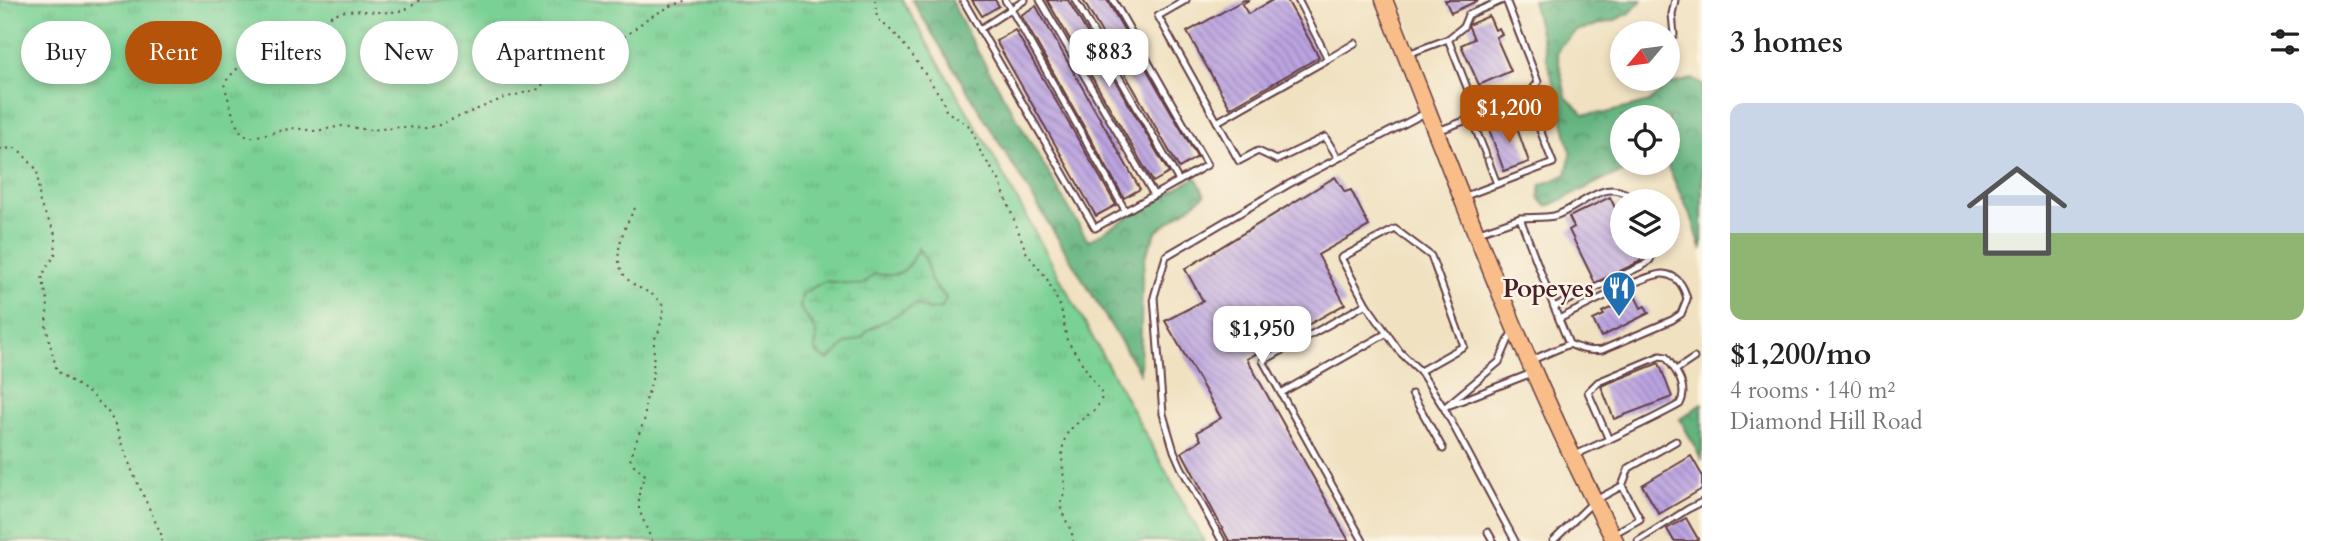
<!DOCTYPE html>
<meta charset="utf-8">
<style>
:root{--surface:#fff;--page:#f2f2f2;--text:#222;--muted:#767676;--line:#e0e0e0;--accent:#b45309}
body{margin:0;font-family:Cardo,serif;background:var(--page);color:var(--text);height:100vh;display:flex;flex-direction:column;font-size:26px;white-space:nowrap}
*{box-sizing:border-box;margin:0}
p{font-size:23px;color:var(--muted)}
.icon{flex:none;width:38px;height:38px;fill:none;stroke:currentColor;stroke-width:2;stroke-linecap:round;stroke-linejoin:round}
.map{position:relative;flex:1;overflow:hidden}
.panel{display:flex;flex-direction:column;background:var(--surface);width:630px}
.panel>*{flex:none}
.hud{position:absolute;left:21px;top:21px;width:665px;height:63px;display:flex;gap:14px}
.needle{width:46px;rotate:241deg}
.tools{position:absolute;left:1610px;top:21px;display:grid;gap:14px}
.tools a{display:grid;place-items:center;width:70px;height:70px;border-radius:50%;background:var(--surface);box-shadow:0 4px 10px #0003;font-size:35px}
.price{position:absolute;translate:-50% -60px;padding:0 16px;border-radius:14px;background:#fff;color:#222;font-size:23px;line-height:46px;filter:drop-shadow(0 2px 4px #0008)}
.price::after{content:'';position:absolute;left:50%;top:42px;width:21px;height:16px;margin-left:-10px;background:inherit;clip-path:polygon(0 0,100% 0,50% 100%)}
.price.current{background:var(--accent);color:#fff}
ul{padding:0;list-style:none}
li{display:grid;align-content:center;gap:14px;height:371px;padding:0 28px}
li+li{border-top:2px solid var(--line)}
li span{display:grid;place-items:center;height:217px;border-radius:14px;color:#555}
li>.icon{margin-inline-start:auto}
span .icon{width:126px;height:126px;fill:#fffc;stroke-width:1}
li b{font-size:30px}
h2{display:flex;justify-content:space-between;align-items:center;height:84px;padding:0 28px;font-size:30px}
.chip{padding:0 24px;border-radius:32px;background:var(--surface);box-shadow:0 4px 10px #0003;font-size:24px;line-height:63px}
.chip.current{background:var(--accent);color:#fff}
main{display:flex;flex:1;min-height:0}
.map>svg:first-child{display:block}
.grass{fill:url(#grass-tufts);stroke:#627860;stroke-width:2}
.forest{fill:url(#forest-crowns);stroke:#566954;stroke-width:2}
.wetland{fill:url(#wetland-marsh);stroke:#627860;stroke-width:2}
.building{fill:url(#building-back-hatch)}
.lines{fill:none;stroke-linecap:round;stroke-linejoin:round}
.service-casing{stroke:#633c42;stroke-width:9}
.primary-casing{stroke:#633c42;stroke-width:19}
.path{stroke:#633c42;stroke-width:2;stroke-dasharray:2 5;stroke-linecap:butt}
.service{stroke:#fff;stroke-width:5}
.primary{stroke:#f8bd89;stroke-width:16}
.labels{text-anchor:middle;stroke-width:5;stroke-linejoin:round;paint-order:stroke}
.poi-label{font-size:26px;font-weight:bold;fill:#4a1f2b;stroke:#fcf5e5;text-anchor:end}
</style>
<main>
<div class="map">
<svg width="1702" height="541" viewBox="0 0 1702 541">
<defs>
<pattern id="grass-tufts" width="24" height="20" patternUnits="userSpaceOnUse" patternTransform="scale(1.75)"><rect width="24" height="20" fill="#79d195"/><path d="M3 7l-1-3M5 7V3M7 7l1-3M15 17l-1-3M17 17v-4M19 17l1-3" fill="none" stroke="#6ab381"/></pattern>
<pattern id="forest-crowns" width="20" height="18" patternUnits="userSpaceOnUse" patternTransform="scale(1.75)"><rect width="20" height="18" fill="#62b37e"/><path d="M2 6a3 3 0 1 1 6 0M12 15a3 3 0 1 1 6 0" fill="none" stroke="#539167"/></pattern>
<pattern id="wetland-marsh" width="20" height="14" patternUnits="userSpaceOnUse" patternTransform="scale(1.75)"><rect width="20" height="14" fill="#79d195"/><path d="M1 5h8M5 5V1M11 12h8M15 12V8" fill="none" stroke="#6ab381"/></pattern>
<pattern id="building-back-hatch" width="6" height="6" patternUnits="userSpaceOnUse" patternTransform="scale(1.75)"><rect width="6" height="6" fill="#bba4e0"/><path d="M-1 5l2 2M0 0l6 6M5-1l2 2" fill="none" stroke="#9a85b6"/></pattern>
</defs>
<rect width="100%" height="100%" fill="#fcf5e5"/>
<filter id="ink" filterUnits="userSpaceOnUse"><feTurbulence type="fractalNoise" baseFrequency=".0143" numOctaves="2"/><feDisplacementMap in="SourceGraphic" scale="14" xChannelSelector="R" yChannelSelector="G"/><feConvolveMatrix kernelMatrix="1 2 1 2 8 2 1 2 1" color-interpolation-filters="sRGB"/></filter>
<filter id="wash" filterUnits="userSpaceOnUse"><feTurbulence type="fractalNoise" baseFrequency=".00686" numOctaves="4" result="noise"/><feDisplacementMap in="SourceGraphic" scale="28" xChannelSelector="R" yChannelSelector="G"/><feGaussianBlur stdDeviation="1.57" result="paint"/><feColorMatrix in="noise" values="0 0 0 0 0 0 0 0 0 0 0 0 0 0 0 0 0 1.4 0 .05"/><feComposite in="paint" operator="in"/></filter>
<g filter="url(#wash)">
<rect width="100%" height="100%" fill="#f0e1c1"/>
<polygon class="grass" points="0,0 902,0 986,143 1204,541 0,541"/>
<g class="forest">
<polygon points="912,0 951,0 968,35 1088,241 1196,177 1205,195 1156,232 1145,257 1142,278 1140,373"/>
<polygon points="1532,0 1642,0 1630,13 1615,20 1576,31 1560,46 1557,53 1566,97 1584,114 1606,113 1649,102 1669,84 1693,79 1702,85 1702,251 1693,221 1666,163 1668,163 1668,117 1622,117 1622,163 1650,163 1604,179 1547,207 1539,198 1541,185 1566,175 1571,153"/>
<polygon points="1702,404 1702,460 1680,419"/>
</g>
<path class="wetland" d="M918,248L926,260L931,282L946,298L942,308L929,310L916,304L868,330L862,338L847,343L828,360C808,350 818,350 816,333C814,325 805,315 800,308L802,294L825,281L862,285L875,274C904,278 905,272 918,248Z"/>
<g id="blocks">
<g class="building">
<polygon points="972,0 995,0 999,6 982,16"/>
<polygon points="1047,0 1068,0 1169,173 1153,182"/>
<polygon points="1083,0 1107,0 1197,157 1179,168"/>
<polygon points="1244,0 1249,0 1242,4 1248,14 1273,0 1287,0 1319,57 1230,108 1187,32"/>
<polygon points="1445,0 1479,0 1451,13"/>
<polygon points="1036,6 1140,189 1124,198 1021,15"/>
<polygon points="1489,16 1495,30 1499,28 1502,34 1496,37 1511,71 1479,85 1461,45 1474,39 1468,25"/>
<polygon points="1015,30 1116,205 1096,216 996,41"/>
<polygon points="1514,120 1529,162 1504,171 1489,129"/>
<polygon points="1335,177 1345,192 1351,190 1369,226 1318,255 1345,304 1247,359 1349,541 1229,541 1182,452 1201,440 1197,432 1221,418 1165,321 1203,301 1185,269"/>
<polygon points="1610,197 1622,223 1622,247 1634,247 1641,261 1595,283 1569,230 1574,227 1569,217"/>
<polygon points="1635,296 1641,308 1645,306 1649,313 1601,337 1593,320 1604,315 1602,312"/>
<polygon points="1659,363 1672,397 1614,419 1601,386"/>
<polygon points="1691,456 1702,475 1702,489 1659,514 1642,485"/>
<polygon points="1686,518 1698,539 1695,541 1674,541 1667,529"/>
</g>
</g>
</g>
<g filter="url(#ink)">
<use href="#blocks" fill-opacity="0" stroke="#633c42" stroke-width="2"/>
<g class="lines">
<g class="service-casing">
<g id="service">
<polyline points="963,0 1095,228 1179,181 1075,0"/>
<polyline points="1025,0 1011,9 1125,210"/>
<polyline points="1040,0 1154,195"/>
<polyline points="1113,0 1207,165 1179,181"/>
<polyline points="1186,0 1158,16 1239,161 1258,151 1277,160 1325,137 1338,158"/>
<polyline points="1506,0 1538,82 1527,97"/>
<polyline points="980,29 1011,9 1005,0"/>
<polyline points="1674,35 1672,14 1675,0"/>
<polyline points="1448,39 1463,27 1468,15 1503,0"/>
<polyline points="1408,54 1448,39 1468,90"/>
<polyline points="1328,59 1355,43"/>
<polyline points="1471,118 1486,155"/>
<polyline points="1217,122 1328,59 1298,0"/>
<polyline points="1438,131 1527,97 1553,163 1463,197"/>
<polyline points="1488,160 1497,184"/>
<path d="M1520,218C1530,217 1544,218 1554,216C1582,208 1607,172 1635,201"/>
<path d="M1479,232L1520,218L1554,307L1569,344C1581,349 1589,352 1602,350L1672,320L1681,314L1687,299C1684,286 1677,275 1663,274C1647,273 1577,310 1559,319"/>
<polyline points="1554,307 1644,265 1650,260 1655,247"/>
<polyline points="1532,360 1569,344"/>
<polyline points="1676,370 1694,358"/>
<polyline points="1420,371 1464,346 1431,256 1395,229 1341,258 1366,304 1400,352 1420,371 1444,408 1515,541"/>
<polyline points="1281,393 1387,333"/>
<polyline points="1412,394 1443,449"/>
<polyline points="1450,405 1532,373"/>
<polyline points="1444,408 1499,362 1512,332"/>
<path d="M1575,455C1610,439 1646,423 1680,404C1689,387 1676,371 1666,357L1660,356L1598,382L1588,392L1609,440"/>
<polyline points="1622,486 1629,468 1676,441"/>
<polyline points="1488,532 1493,541"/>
<polyline points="1222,541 1181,467 1174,451 1163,414 1154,297 1166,256 1289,184 1427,112"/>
<polyline points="1363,541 1263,361 1366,304"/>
<polyline points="1553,541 1594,501 1622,486 1640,519 1613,534"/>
<polyline points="1638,541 1688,509 1702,502"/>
</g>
</g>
<g class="primary-casing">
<path id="primary" d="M1384,0C1457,182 1523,368 1615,541"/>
</g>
<g class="path">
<path d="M419,0C398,21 372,8 346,11C321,15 324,28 306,38C296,44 280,42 269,45C257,49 230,74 224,84L235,122L241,132L247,137H253L293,128L316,131L342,126L371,130L401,127L426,128L439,125L504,98L539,89L558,65L596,52L627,35L648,18L671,6L688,0"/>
<path d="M875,0L877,18L896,35L912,55L943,100L946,111L968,125L973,133L981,153L999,180L1027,254L1046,277L1061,308L1067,340L1102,394C1102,413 1073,420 1066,436C1058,454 1065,475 1065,493C1052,510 1073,523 1073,541"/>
<polyline points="0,149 15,148 21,152 37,170 40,204 54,231 56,239 55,255 42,276 48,303 46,325 49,340 57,371 93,396 108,412 114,422 133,473 161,534 161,541"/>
<path d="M635,208C621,233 605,269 638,287C649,293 659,296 664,308L659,331L654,340L653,376L645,404V418L630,458L632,463L645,475L639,490V510L652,541"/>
</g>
<use href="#service" class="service"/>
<use href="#primary" class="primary"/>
</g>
</g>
<defs>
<g id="restaurant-pin" transform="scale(1.75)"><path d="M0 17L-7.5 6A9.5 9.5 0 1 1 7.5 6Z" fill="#1f6fb2" stroke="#fcf5e5"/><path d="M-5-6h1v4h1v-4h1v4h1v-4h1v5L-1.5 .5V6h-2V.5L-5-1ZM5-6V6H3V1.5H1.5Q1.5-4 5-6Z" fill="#fff"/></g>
</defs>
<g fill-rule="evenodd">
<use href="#restaurant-pin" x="1619" y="288"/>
</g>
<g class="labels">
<g class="poi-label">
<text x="1594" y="297">Popeyes</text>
</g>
</g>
</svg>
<div class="tools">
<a><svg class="needle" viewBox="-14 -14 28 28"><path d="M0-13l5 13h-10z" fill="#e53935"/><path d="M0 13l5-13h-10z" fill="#767676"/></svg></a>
<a><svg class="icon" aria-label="locate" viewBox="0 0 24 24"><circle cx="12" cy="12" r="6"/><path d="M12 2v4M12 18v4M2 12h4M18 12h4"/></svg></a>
<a><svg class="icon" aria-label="layers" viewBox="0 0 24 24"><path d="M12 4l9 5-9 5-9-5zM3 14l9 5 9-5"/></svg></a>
</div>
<b class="price" style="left:1109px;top:89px">$883</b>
<b class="price current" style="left:1509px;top:145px">$1,200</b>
<b class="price" style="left:1262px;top:366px">$1,950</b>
<div class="hud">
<a class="chip">Buy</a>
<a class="chip current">Rent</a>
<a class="chip">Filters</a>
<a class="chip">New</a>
<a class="chip">Apartment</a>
</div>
</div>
<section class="panel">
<h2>3 homes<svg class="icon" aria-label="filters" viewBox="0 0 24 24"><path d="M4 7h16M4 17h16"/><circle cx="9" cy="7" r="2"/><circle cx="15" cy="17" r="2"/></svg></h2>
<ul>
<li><span style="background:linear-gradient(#c9d6e8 60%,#8fb573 0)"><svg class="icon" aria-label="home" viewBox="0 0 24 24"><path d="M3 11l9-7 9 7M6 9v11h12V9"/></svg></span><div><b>$1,200/mo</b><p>4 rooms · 140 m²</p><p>Diamond Hill Road</p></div></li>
</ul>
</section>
</main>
